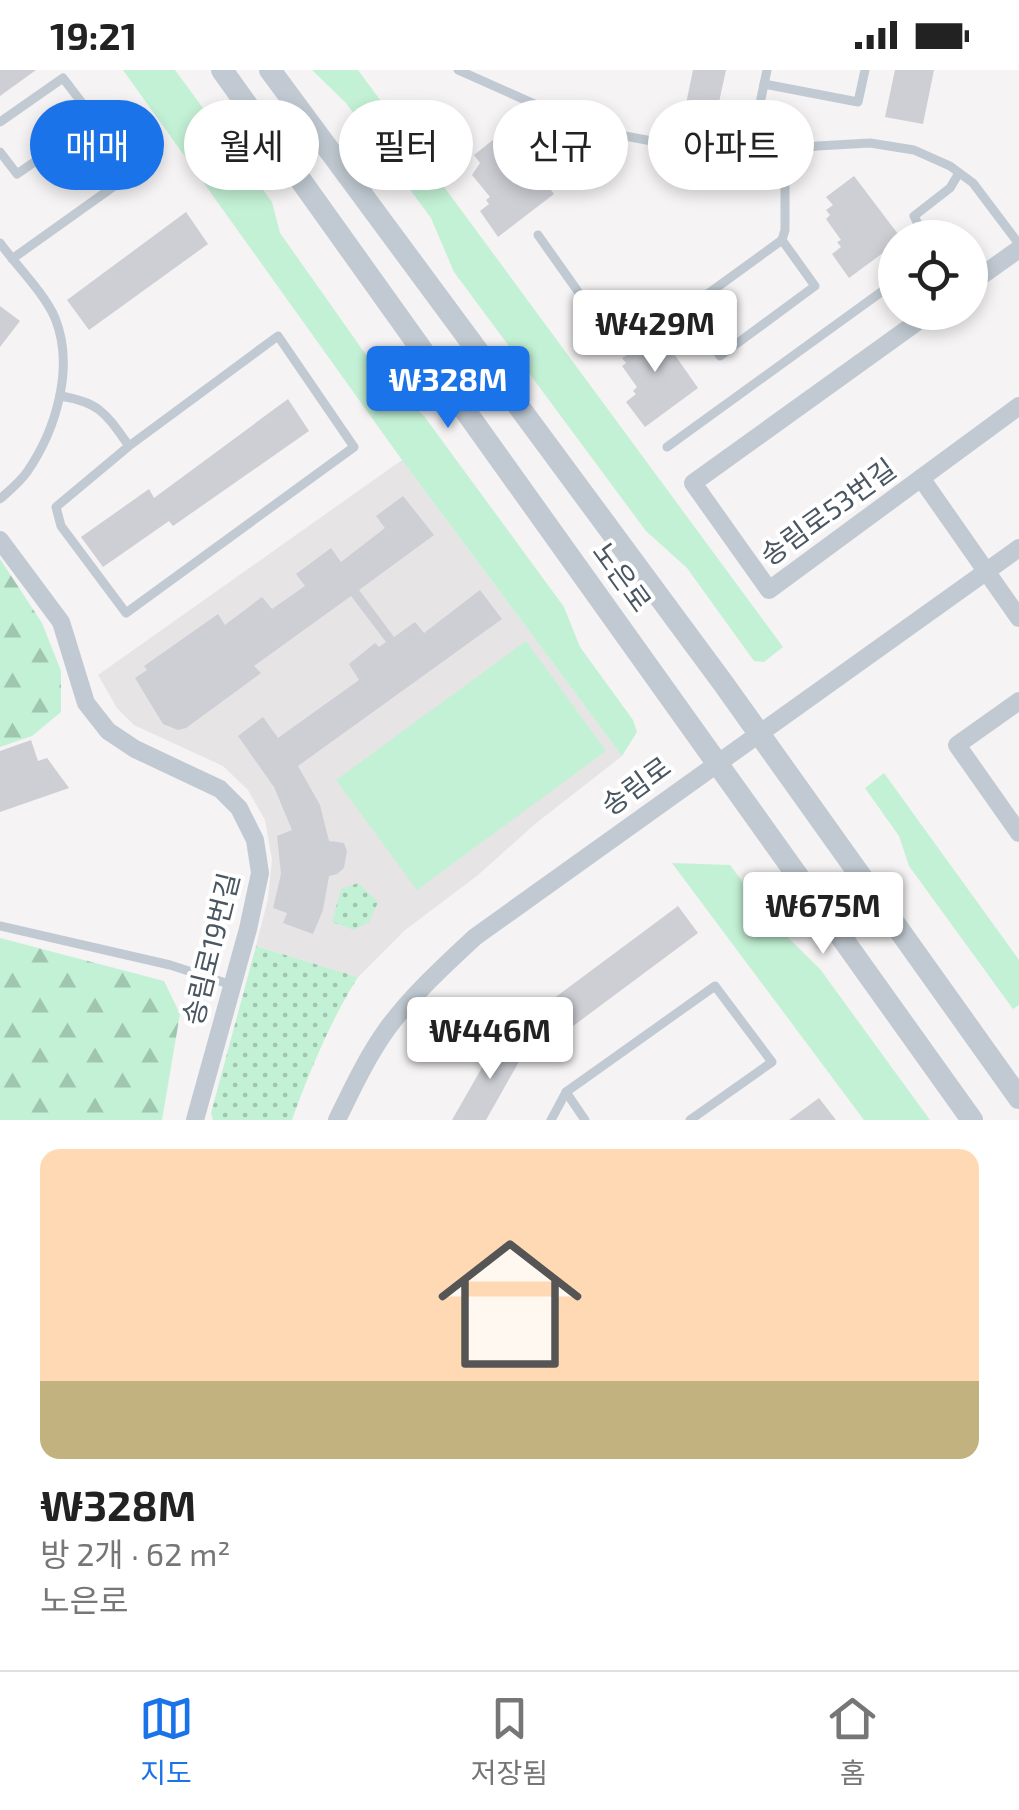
<!DOCTYPE html>
<html lang="ko">
<meta charset="utf-8">
<style>
:root{--surface:#fff;--page:#f6f6f6;--text:#222;--muted:#767676;--line:#e0e0e0;--accent:#1a73e8}
body{margin:0;font-family:"Exo 2","Noto Sans KR",sans-serif;background:var(--page);color:var(--text);height:100vh;display:flex;flex-direction:column;font-size:38px;white-space:nowrap}
*{box-sizing:border-box;margin:0}
p{font-size:32px;color:var(--muted)}
.icon{flex:none;width:55px;height:55px;fill:none;stroke:currentColor;stroke-width:2;stroke-linecap:round;stroke-linejoin:round}
.map{position:relative;height:1050px;overflow:hidden}
.panel{display:flex;flex-direction:column;background:var(--surface);flex:1}
.panel>*{flex:none}
.hud{position:absolute;left:30px;top:30px;width:960px;height:90px;display:flex;gap:20px}
.tools{position:absolute;left:878px;top:150px;display:grid;gap:20px}
.tools a{display:grid;place-items:center;width:110px;height:110px;border-radius:50%;background:var(--surface);box-shadow:0 5px 15px #0003;font-size:50px}
.price{position:absolute;translate:-50% -85px;padding:0 22px;border-radius:10px;background:#fff;color:#222;font-size:32px;line-height:65px;filter:drop-shadow(0 2px 5px #0008)}
.price::after{content:'';position:absolute;left:50%;top:60px;width:30px;height:22px;margin-left:-15px;background:inherit;clip-path:polygon(0 0,100% 0,50% 100%)}
.price.on{background:var(--accent);color:#fff}
ul{padding:0;list-style:none}
li{display:grid;align-content:center;gap:20px;height:530px;padding:0 40px}
li span{display:grid;place-items:center;height:310px;border-radius:20px;color:#555}
li>.icon{margin-inline-start:auto}
span .icon{width:180px;height:180px;fill:#fffc;stroke-width:1}
li b{font-size:42px}
.tag{padding:0 35px;border-radius:45px;background:var(--surface);box-shadow:0 5px 15px #0003;font-size:35px;line-height:90px}
.tag.on{background:var(--accent);color:#fff}
.status{display:flex;justify-content:space-between;align-items:center;height:70px;padding:0 50px;background:var(--surface);direction:ltr}
.status svg{height:28px;fill:currentColor}
.menu{display:flex;justify-content:space-around;align-items:center;height:140px;border-top:2px solid var(--line);background:var(--surface);font-size:28px;color:var(--muted)}
.menu a{display:grid;justify-items:center;gap:5px}
.menu .on{color:var(--accent)}
.map>svg:first-child{display:block}
.education{fill:#e6e4e5}
.green{fill:#c3f1d5}
.forest{fill:url(#forest-firs)}
.park{fill:url(#park-dots)}
.building{fill:#cdcfd5}
.lines{fill:none;stroke-linecap:round;stroke-linejoin:round}
.service{stroke:#c1cad2;stroke-width:9}
.minor{stroke:#c1cad2;stroke-width:18}
.tertiary{stroke:#c1cad2;stroke-width:22}
.labels{text-anchor:middle;stroke-width:8;stroke-linejoin:round;paint-order:stroke}
.street-label{font-size:28px;fill:#4a5661;stroke:#fff}
</style>
<div class="status"><b>19:21</b><svg viewBox="0 0 49 12"><path d="M0 12V9h3v3zM5 12V6h3v6zM10 12V3h3v9zM15 12V0h3v12zM26 1h20v11H26zM47 4h2v5h-2z"/></svg></div>
<div class="map">
<svg width="1019" height="1050" viewBox="0 0 1019 1050">
<defs>
<pattern id="forest-firs" width="22" height="20" patternUnits="userSpaceOnUse" patternTransform="scale(2.5)"><rect width="22" height="20" fill="#c3f1d5"/><path d="M5 1l3.5 6h-7zM16 11l3.5 6h-7z" fill="#a0c6b0"/></pattern>
<pattern id="park-dots" width="8" height="8" patternUnits="userSpaceOnUse" patternTransform="scale(2.5)"><rect width="8" height="8" fill="#c3f1d5"/><path d="M2 2h.1M6 6h.1" fill="none" stroke="#a0c6b0" stroke-width="1.8" stroke-linecap="round"/></pattern>
</defs>
<rect width="100%" height="100%" fill="#f5f3f3"/>
<polygon class="education" points="402,390 622,686 535,754 478,805 404,861 358,907 256,876 268,829 272,789 265,750 248,720 223,696 134,655 117,638 98,605"/>
<g class="green">
<polygon points="123,0 175,0 272,132 280,163 381,306 424,346 564,537 580,577 633,650 637,662 622,686 402,390"/>
<polygon points="312,0 358,0 783,577 764,592 754,591 687,498 646,461 454,202 431,148 346,33"/>
<polygon points="526,571 606,681 417,820 336,710"/>
<polygon points="884,703 1019,890 1019,935 1013,939 909,796 899,766 865,718"/>
<polygon points="672,793 730,795 776,856 820,899 930,1050 864,1050"/>
</g>
<g class="forest">
<polygon points="0,489 42,553 61,601 61,642 32,666 0,677"/>
<polygon points="0,868 164,911 180,944 162,1050 0,1050"/>
</g>
<g class="park">
<polygon points="358,813 378,832 369,852 354,860 332,852 341,819"/>
<path d="M256,876L358,907C330,952 310,1000 292,1050H213L211,1043Z"/>
</g>
<g class="building">
<polygon points="0,0 36,0 0,26"/>
<polygon points="693,0 726,0 711,69 680,63"/>
<polygon points="895,0 934,0 923,54 885,47"/>
<polygon points="503,62 554,124 498,167 480,141 489,134 486,130 490,127 472,105 480,93 474,85"/>
<polygon points="854,106 901,168 895,168 895,174 849,208 832,184 841,177 837,172 841,170 826,149 830,145 826,140 833,135 826,127"/>
<polygon points="186,142 208,174 89,260 67,230"/>
<polygon points="0,236 20,251 0,277"/>
<polygon points="651,251 698,318 645,357 626,332 636,324 633,321 637,317 622,296 626,293 622,288 629,284 621,275"/>
<polygon points="288,329 309,361 173,456 169,451 103,497 81,467 149,419 154,428"/>
<polygon points="403,426 434,465 359,520 394,567 415,552 424,563 480,520 502,549 298,696 320,735 329,771 344,773 347,781 344,798 337,804 329,806 323,840 313,864 283,853 287,843 273,838 281,804 277,766 292,760 274,717 238,666 263,647 278,668 359,610 349,594 375,573 379,577 386,572 351,526 254,596 261,603 186,658 178,660 163,654 135,608 147,600 144,596 218,544 225,555 262,527 272,539 305,516 296,504 331,478 341,492 385,458 376,446"/>
<polygon points="31,670 38,691 47,688 69,718 0,742 0,681"/>
<polygon points="678,836 698,863 565,962 545,935"/>
<polygon points="500,966 525,981 486,1050 452,1050"/>
<polygon points="819,1028 836,1050 789,1050"/>
</g>
<g class="lines">
<g class="service">
<polyline points="458,0 593,60 716,83 764,84 817,76 870,73 914,80 950,96 973,113 1019,174"/>
<polyline points="764,14 858,32 865,0"/>
<polyline points="0,52 63,8 95,50 17,104 0,82"/>
<polyline points="755,84 759,38 767,0"/>
<path d="M538,165L606,261C627,248 664,214 687,239L782,170L785,160V81"/>
<polyline points="917,168 919,156 914,146 950,118 959,103"/>
<path d="M0,173C16,195 45,224 55,248C75,297 56,360 27,402C20,412 9,421 0,429"/>
<polyline points="12,189 155,87"/>
<polyline points="687,239 720,286 815,216 782,170"/>
<path d="M60,326C100,332 106,344 129,376L278,266L354,377L126,543L61,456L56,437L129,376"/>
<polyline points="667,377 895,212"/>
<polyline points="0,856 170,895 232,915"/>
<polyline points="566,1022 585,1050"/>
<polyline points="551,1050 566,1022 715,916 772,992 690,1050"/>
</g>
<g class="minor">
<polyline points="970,214 1019,179"/>
<polyline points="931,242 693,413 769,520 1019,336"/>
<polyline points="921,408 1019,548"/>
<polyline points="0,470 61,552 86,633 108,661 135,679 220,719 239,738 255,770 260,803 248,859 195,1050"/>
<polyline points="1019,631 957,675 1019,763"/>
<path d="M337,1050C352,1019 367,987 387,959C412,925 444,896 475,867L1019,478"/>
</g>
<g class="tertiary">
<polyline points="222,0 972,1050"/>
<polyline points="270,0 723,613 1019,1028"/>
</g>
</g>
<g class="labels">
<g class="street-label">
<text transform="translate(828 442) rotate(-36)" y="10">송림로53번길</text>
<text transform="translate(622 507) rotate(54)" y="10">노은로</text>
<text transform="translate(636 716) rotate(-36)" y="10">송림로</text>
<text transform="translate(211 879) rotate(-76)" y="10">송림로19번길</text>
</g>
</g>
</svg>
<div class="tools">
<a><svg class="icon" aria-label="locate" viewBox="0 0 24 24"><circle cx="12" cy="12" r="6"/><path d="M12 2v4M12 18v4M2 12h4M18 12h4"/></svg></a>
</div>
<b class="price" style="left:655px;top:305px">₩429M</b>
<b class="price on" style="left:448px;top:361px">₩328M</b>
<b class="price" style="left:823px;top:887px">₩675M</b>
<b class="price" style="left:490px;top:1012px">₩446M</b>
<div class="hud">
<a class="tag on">매매</a>
<a class="tag">월세</a>
<a class="tag">필터</a>
<a class="tag">신규</a>
<a class="tag">아파트</a>
</div>
</div>
<section class="panel">
<ul>
<li><span style="background:linear-gradient(#ffd9b3 75%,#c2b280 0)"><svg class="icon" aria-label="home" viewBox="0 0 24 24"><path d="M3 11l9-7 9 7M6 9v11h12V9"/></svg></span><div><b>₩328M</b><p>방 2개 · 62 m²</p><p>노은로</p></div></li>
</ul>
</section>
<nav class="menu">
<a class="on"><svg class="icon" aria-label="map" viewBox="0 0 24 24"><path d="M3 6l6-2 6 2 6-2v14l-6 2-6-2-6 2zM9 4v14M15 6v14"/></svg>지도</a>
<a><svg class="icon" aria-label="saved" viewBox="0 0 24 24"><path d="M7 4h10v16l-5-4-5 4z"/></svg>저장됨</a>
<a><svg class="icon" aria-label="home" viewBox="0 0 24 24"><path d="M3 11l9-7 9 7M6 9v11h12V9"/></svg>홈</a>
</nav>
